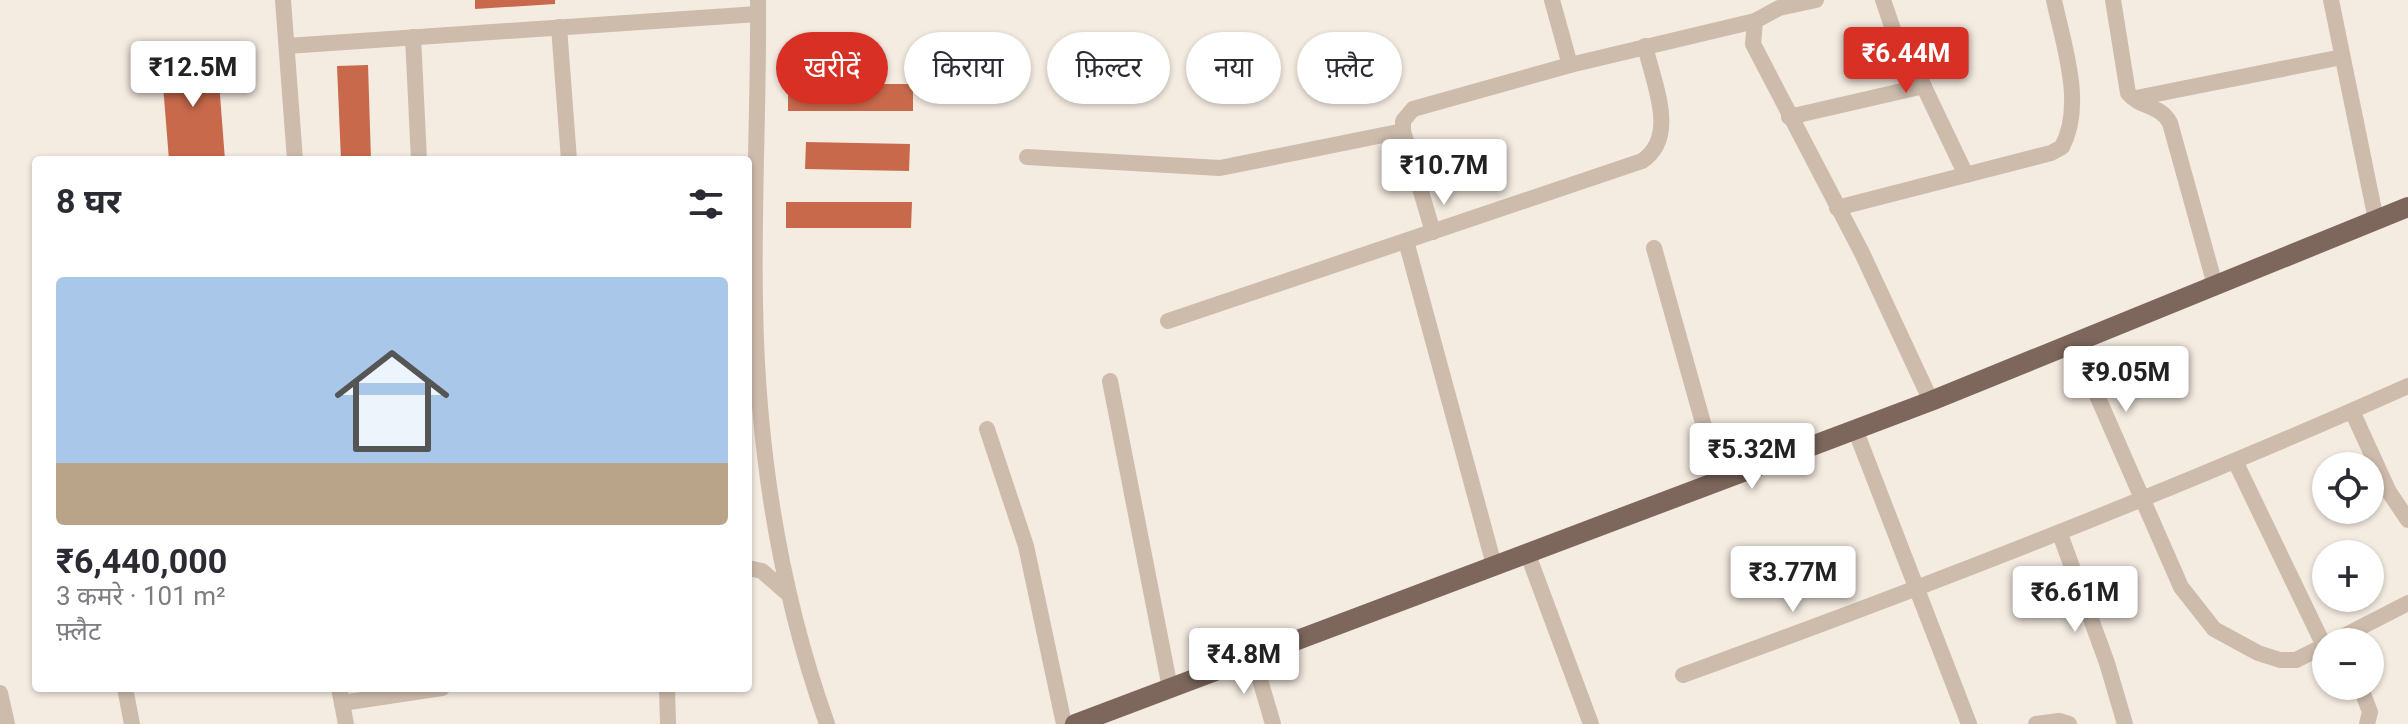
<!DOCTYPE html>
<html lang="hi">
<meta charset="utf-8">
<style>
:root{--surface:#fff;--page:#f7f7f7;--text:#2b2b33;--muted:#7c7c81;--line:#e1e1e2;--accent:#d93025}
body{margin:0;font-family:Roboto,"Noto Sans Devanagari",sans-serif;background:var(--page);color:var(--text);height:100vh;display:flex;flex-direction:column;font-size:30px;white-space:nowrap}
*{box-sizing:border-box;margin:0}
p{font-size:26px;color:var(--muted)}
.icon{flex:none;width:44px;height:44px;fill:none;stroke:currentColor;stroke-width:2;stroke-linecap:round;stroke-linejoin:round}
.map{position:relative;flex:1;overflow:hidden}
.drawer{position:absolute;left:32px;top:156px;width:720px;height:536px;display:flex;flex-direction:column;background:var(--surface);border-radius:8px;box-shadow:0 2px 6px #0004}
.drawer>*{flex:none}
.guide{position:absolute;left:776px;top:32px;width:760px;height:72px;display:flex;gap:16px}
.tools{position:absolute;left:2312px;top:452px;display:grid;gap:16px}
.tools a{display:grid;place-items:center;width:72px;height:72px;border-radius:50%;background:var(--surface);box-shadow:0 2px 6px #0004;font-size:40px}
.price{position:absolute;translate:-50% -68px;padding:0 18px;border-radius:8px;background:#fff;color:#222;font-size:26px;line-height:52px;filter:drop-shadow(0 2px 4px #0008)}
.price::after{content:'';position:absolute;left:50%;top:48px;width:24px;height:18px;margin-left:-12px;background:inherit;clip-path:polygon(0 0,100% 0,50% 100%)}
.price.selected{background:var(--accent);color:#fff}
ul{padding:0;list-style:none}
li{display:grid;align-content:center;gap:16px;height:424px;padding:0 24px}
li+li{border-top:2px solid var(--line)}
li span{display:grid;place-items:center;height:248px;border-radius:8px;color:#555}
li>.icon{margin-inline-start:auto}
span .icon{width:144px;height:144px;fill:#fffc;stroke-width:1}
li b{font-size:34px}
h2{display:flex;justify-content:space-between;align-items:center;height:96px;padding:0 24px;font-size:34px}
.tag{padding:0 28px;border-radius:36px;background:var(--surface);box-shadow:0 2px 6px #0004;font-size:28px;line-height:72px}
.tag.selected{background:var(--accent);color:#fff}
.map>svg:first-child{display:block}
.building{fill:#c8694b}
.lines{fill:none;stroke-linecap:round;stroke-linejoin:round}
.minor{stroke:#cdbbac;stroke-width:16}
.major{stroke:#7d675c;stroke-width:20}
</style>
<div class="map">
<svg width="2408" height="724" viewBox="0 0 2408 724">
<rect width="100%" height="100%" fill="#f4ebe1"/>
<g class="building">
<polygon points="475,0 555,0 555,4 475,9"/>
<polygon points="217,56 225,160 169,160 161,60"/>
<polygon points="368,65 371,160 341,160 337,66"/>
<rect x="788" y="84" width="125" height="27"/>
<polygon points="806,142 910,144 909,171 805,169"/>
<polygon points="786,202 912,202 911,228 786,228"/>
</g>
<g class="lines">
<g class="minor">
<polyline points="283,0 295,160"/>
<path d="M758,0C759,101 753,202 755,303C757,446 779,589 827,724"/>
<polyline points="1552,0 1570,65"/>
<polyline points="1816,0 1779,8 1755,21 1753,44 1862,253 1931,401"/>
<polyline points="1883,0 1895,35 1914,66 1966,175"/>
<path d="M2113,0L2128,93C2140,108 2160,104 2170,123L2215,285"/>
<polyline points="2331,0 2376,220"/>
<polyline points="559,27 569,160"/>
<polyline points="413,37 419,160"/>
<polyline points="287,46 758,14"/>
<polyline points="2136,98 2342,57"/>
<polyline points="1789,117 1924,86"/>
<polyline points="1027,157 1220,168 1403,131"/>
<path d="M1837,208L2051,153L2062,147C2085,104 2063,44 2054,0"/>
<polyline points="1433,232 1403,131 1403,121 1413,109 1570,65 1755,21"/>
<polyline points="1406,241 1494,565"/>
<polyline points="1654,248 1719,480"/>
<path d="M1168,321L1642,161C1679,137 1653,82 1645,46"/>
<polyline points="2074,343 2181,587 2214,629 2258,653 2280,660 2296,660 2326,645"/>
<polyline points="1110,381 1170,688"/>
<polyline points="2352,411 2389,492 2408,520"/>
<polyline points="987,429 1026,546 1064,724"/>
<polyline points="1855,429 1969,724"/>
<polyline points="2236,463 2326,650"/>
<polyline points="2060,534 2107,663 2125,724"/>
<polyline points="1527,552 1591,724"/>
<polyline points="748,568 762,571 786,592"/>
<polyline points="2332,642 2408,603"/>
<polyline points="1253,656 1273,724"/>
<path d="M1683,675C1928,586 2170,492 2408,386"/>
<polyline points="2360,686 2370,712 2367,724"/>
<polyline points="125,688 132,724"/>
<polyline points="339,688 346,724"/>
<polyline points="667,688 668,724"/>
<polyline points="0,693 7,724"/>
<polyline points="342,703 442,688"/>
<polyline points="2036,724 2059,721 2069,724"/>
</g>
<polyline class="major" points="1075,724 1931,401 2408,207"/>
</g>
</svg>
<div class="tools">
<a><svg class="icon" aria-label="locate" viewBox="0 0 24 24"><circle cx="12" cy="12" r="6"/><path d="M12 2v4M12 18v4M2 12h4M18 12h4"/></svg></a>
<a>+</a>
<a>−</a>
</div>
<b class="price selected" style="left:1906px;top:95px">₹6.44M</b>
<b class="price" style="left:193px;top:109px">₹12.5M</b>
<b class="price" style="left:1444px;top:207px">₹10.7M</b>
<b class="price" style="left:2126px;top:414px">₹9.05M</b>
<b class="price" style="left:1752px;top:491px">₹5.32M</b>
<b class="price" style="left:1793px;top:614px">₹3.77M</b>
<b class="price" style="left:2075px;top:634px">₹6.61M</b>
<b class="price" style="left:1244px;top:696px">₹4.8M</b>
<div class="guide">
<a class="tag selected">खरीदें</a>
<a class="tag">किराया</a>
<a class="tag">फ़िल्टर</a>
<a class="tag">नया</a>
<a class="tag">फ़्लैट</a>
</div>
<section class="drawer">
<h2>8 घर<svg class="icon" aria-label="filters" viewBox="0 0 24 24"><path d="M4 7h16M4 17h16"/><circle cx="9" cy="7" r="2"/><circle cx="15" cy="17" r="2"/></svg></h2>
<ul>
<li><span style="background:linear-gradient(#a9c7e8 75%,#b9a48a 0)"><svg class="icon" aria-label="home" viewBox="0 0 24 24"><path d="M3 11l9-7 9 7M6 9v11h12V9"/></svg></span><div><b>₹6,440,000</b><p>3 कमरे · 101 m²</p><p>फ़्लैट</p></div></li>
</ul>
</section>
</div>
